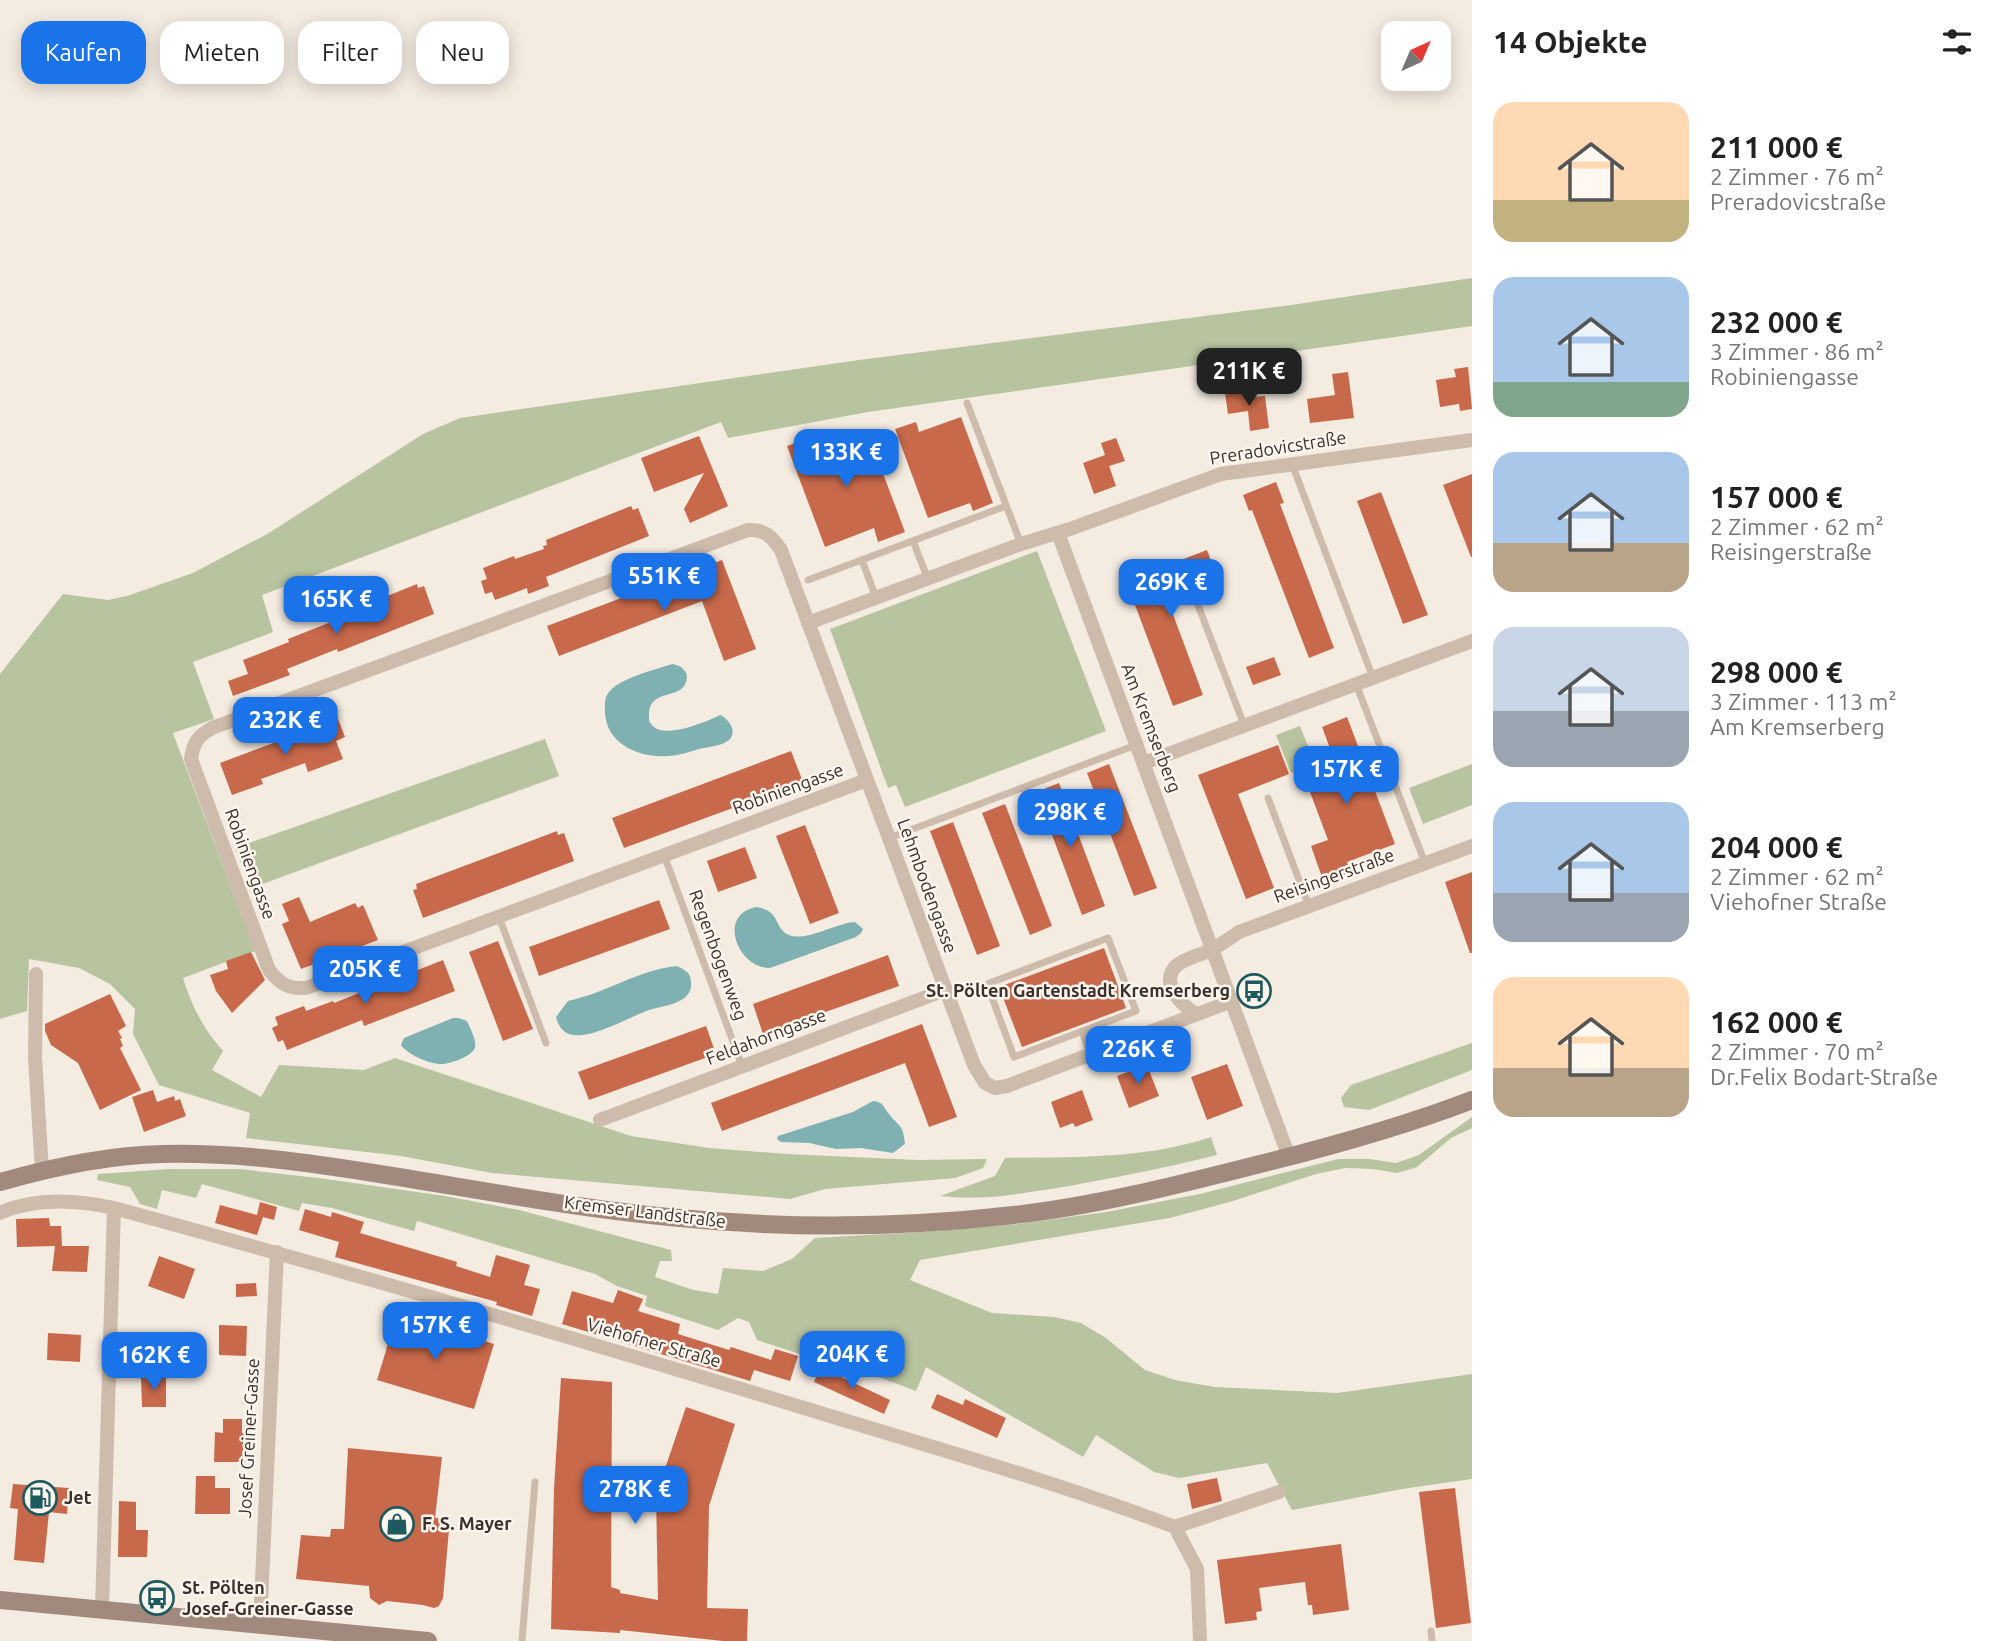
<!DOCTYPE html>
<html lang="de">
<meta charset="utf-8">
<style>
:root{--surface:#fff;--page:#f2f2f2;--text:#222;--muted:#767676;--accent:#1a73e8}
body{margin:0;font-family:Ubuntu,sans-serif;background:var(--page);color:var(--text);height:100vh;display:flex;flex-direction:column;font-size:26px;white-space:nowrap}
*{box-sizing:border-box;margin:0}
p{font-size:23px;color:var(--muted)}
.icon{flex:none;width:38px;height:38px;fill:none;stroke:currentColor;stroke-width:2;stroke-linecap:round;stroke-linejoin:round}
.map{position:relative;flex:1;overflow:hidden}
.sheet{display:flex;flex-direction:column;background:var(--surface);width:525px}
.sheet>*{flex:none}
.top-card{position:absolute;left:21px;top:21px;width:665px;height:63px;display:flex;gap:14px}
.needle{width:46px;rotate:44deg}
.fabs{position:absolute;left:1381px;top:21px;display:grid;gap:14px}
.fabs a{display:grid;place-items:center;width:70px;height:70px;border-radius:14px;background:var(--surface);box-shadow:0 4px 18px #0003;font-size:35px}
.price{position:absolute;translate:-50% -60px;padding:0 16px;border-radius:14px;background:var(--accent);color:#fff;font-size:23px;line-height:46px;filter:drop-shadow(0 2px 4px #0008)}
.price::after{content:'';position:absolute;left:50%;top:42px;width:21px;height:16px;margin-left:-10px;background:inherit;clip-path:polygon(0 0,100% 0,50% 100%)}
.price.current{background:#222;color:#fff}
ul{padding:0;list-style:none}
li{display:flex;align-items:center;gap:21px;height:175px;padding:0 21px}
li span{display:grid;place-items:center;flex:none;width:196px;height:140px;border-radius:21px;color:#555}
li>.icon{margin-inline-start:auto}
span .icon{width:84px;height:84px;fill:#fffc;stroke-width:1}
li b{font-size:30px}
h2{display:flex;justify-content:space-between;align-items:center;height:84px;padding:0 21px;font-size:30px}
.tag{padding:0 24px;border-radius:21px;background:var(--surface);box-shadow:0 4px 18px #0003;font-size:24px;line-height:63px}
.tag.current{background:var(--accent);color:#fff}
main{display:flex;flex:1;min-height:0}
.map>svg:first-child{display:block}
.green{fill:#b8c4a0}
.water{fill:#7fb0b2}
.building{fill:#c8694b}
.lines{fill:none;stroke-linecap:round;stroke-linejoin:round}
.lane{stroke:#cdbbac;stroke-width:7}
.street{stroke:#cdbbac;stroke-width:14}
.secondary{stroke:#a18a7d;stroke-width:18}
.labels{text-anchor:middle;stroke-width:5;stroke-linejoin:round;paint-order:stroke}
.street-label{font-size:18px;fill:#3b302b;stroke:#fbf5ee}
.poi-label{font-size:18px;font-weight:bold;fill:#3b302b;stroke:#fbf5ee;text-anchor:start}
</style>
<main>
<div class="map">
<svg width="1472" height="1641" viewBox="0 0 1472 1641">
<rect width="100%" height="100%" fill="#f4ebe1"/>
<g class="green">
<path d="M1472,278V326L868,412L728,438L721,422L262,595L273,632L193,662L214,719L173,733L255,951L183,978C191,1005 204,1030 223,1051L212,1070L261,1097L279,1065L364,1070L395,1058L631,1136L709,1148L787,1154L917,1160L987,1159L983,1168L955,1178L825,1189L790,1199L492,1173L401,1156L246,1138L250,1113L159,1085L133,1034L135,1009L110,984L79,968L29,959L27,1011L0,1019V674L63,594L108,600L127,596L193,573L269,533L423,434L460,418L859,360L1284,306Z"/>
<polygon points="1037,551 1106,731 905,807 896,785 888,788 830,629"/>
<polygon points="1300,726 1315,764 1291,773 1276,735"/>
<polygon points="545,739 559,776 251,888 235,848"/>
<polygon points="1472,764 1472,805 1423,824 1409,788"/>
<polygon points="1472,1043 1472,1070 1369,1110 1344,1107 1341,1098 1351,1085"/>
<polygon points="1472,1117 1472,1128 1451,1138 1417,1167 1397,1173 1373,1169 1345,1168 1316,1174 1233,1201 1170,1218 920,1260 910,1280 992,1313 1054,1317 1081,1323 1106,1338 1145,1370 1175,1380 1215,1387 1337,1393 1472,1374 1472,1479 1402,1489 1292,1510 1267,1463 1179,1478 1154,1472 1096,1435 1083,1457 926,1367 916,1391 817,1354 812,1358 757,1340 749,1322 738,1318 718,1330 645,1306 647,1296 617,1286 595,1274 417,1221 414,1231 332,1208 302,1203 299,1211 202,1184 196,1198 162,1190 157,1209 140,1204 130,1187 97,1180 98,1174 169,1169 240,1169 326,1179 445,1196 519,1210 671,1250 672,1261 660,1261 655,1277 693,1290 718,1294 723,1268 763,1271 792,1259 815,1238 920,1232 1018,1224 1106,1212 1200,1194 1338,1159 1370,1159 1396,1163 1419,1155"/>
<path d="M1211,1137L1217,1155C1168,1167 1119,1177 1069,1186C1025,1193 984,1201 940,1196L995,1176L1005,1158C1074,1157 1146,1159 1211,1137Z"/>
</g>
<g class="water">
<path d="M672,664C681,665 690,672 686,682C681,700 648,688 649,716C649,721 649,722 653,726C665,739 706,722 720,715C729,719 738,732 729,740C722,746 708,747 699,749C689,752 678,756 667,756C639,758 606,744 605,712C605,705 604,698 609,692C620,678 655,670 672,664Z"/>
<path d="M757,907C782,912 773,928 789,935C806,942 836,923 855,922L863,929L861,933L856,937L770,968C738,969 716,914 757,907Z"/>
<path d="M677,966C685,970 690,972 691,981C694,1005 662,1005 646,1011C628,1018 588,1041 569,1034C561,1031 558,1024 556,1017L568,1001C606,993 638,970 677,966Z"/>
<path d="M453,1018H459L467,1021C470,1028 477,1041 475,1048C471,1057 450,1064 441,1064C429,1064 407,1054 401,1045L404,1038Z"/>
<path d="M873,1101C884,1102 883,1107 889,1114C900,1128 903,1124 905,1144L893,1153L861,1148L836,1149L809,1143L781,1142L777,1139L778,1136L853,1112Z"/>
</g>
<g class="building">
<polygon points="1468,367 1472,409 1460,411 1459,404 1440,407 1436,380 1456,377 1454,369"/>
<polygon points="1348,372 1354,418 1310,423 1307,399 1335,395 1332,374"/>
<polygon points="1253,389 1254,397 1265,396 1269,428 1250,431 1248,411 1228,414 1225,393"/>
<polygon points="961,417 993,503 973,511 970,503 928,518 895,429 916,422 919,432"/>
<polygon points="867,431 905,532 878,542 874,528 825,547 787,446 813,436 818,449"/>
<polygon points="699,436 728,506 690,523 684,509 704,473 654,492 641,458"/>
<polygon points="1116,438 1125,461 1109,466 1116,486 1094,494 1083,463 1105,455 1101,443"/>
<polygon points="1472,474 1472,557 1471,557 1443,485"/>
<polygon points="1276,482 1284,503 1280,504 1334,648 1309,658 1252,510 1249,511 1243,495"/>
<polygon points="1381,492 1428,615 1403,624 1357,501"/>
<polygon points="631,506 633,510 638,508 649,536 546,577 549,586 528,594 527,588 495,600 492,592 485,594 481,581 487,579 483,568 514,556 515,559 544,549 543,546 547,545 546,540"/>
<polygon points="1207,550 1219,582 1168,601 1203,695 1173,706 1126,581"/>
<polygon points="722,560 756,649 724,661 702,601 559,656 547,626"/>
<polygon points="417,584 418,588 424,586 434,614 338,652 337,649 287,669 290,675 233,696 228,681 248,674 243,660 289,642 288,639 331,622 330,619"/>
<polygon points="1274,657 1281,675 1253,685 1246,667"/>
<polygon points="1347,717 1395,844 1347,862 1351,872 1324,883 1311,846 1328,840 1304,776 1336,764 1322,727"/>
<polygon points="338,719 345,737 336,741 343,759 308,772 305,763 261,779 263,784 232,795 220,763"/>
<polygon points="1278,745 1289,774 1238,794 1274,888 1246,899 1198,775"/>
<polygon points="791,751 803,782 624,848 612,818"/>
<polygon points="1109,764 1157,888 1134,896 1087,773"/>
<polygon points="1059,783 1105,906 1082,915 1036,792"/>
<polygon points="1005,804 1052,926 1030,935 982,813"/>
<polygon points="953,822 1000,946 977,955 930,831"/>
<polygon points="805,825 839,913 810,924 776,836"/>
<polygon points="557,831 558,835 564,833 574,861 423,918 413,890 417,889 416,884"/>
<polygon points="745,847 757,878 718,892 707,861"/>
<polygon points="1472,872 1472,953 1470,953 1445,882"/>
<polygon points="299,897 310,922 355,903 358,908 363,905 378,940 301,969 282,924 289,921 282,904"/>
<polygon points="659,900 670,929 539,976 529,947"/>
<polygon points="498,941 533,1029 503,1041 469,952"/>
<polygon points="1104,948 1126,1008 1022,1047 999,987"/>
<polygon points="251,952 265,980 232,1013 216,991 210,975 228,969 226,961"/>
<polygon points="888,955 899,986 763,1034 753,1004"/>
<polygon points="443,960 455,991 364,1026 362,1020 287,1050 283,1040 278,1042 272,1028 278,1025 275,1017 304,1006 306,1011 333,1001 334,1003"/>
<polygon points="110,994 126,1026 118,1031 122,1038 120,1039 123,1046 120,1048 141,1090 100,1110 78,1063 51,1045 45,1031 45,1024"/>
<polygon points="922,1024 957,1117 929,1127 905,1063 722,1131 711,1103"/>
<polygon points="706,1026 716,1054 589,1100 578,1072"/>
<polygon points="1227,1064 1243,1106 1207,1120 1191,1077"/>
<polygon points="1147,1065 1159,1096 1129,1108 1117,1076"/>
<polygon points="153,1090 157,1102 174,1096 175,1101 180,1099 186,1116 144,1132 132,1097"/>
<polygon points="1082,1090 1093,1120 1075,1127 1073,1123 1060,1128 1051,1102"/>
<polygon points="260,1202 277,1207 274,1220 263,1217 257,1235 215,1223 220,1205 257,1215"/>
<polygon points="305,1209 331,1217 332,1212 364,1222 360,1233 457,1262 456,1266 490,1277 496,1255 530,1265 524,1285 540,1289 532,1316 496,1305 497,1302 335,1257 339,1242 299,1230"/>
<polygon points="49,1218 50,1226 61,1226 62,1246 89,1246 87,1272 52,1271 55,1246 17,1247 16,1219"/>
<polygon points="159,1256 195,1269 184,1299 148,1286"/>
<polygon points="256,1283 257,1296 236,1297 236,1284"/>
<polygon points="618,1290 643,1299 638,1311 680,1324 678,1334 729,1350 731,1347 771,1360 775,1349 798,1356 790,1381 754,1370 750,1381 562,1324 572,1291 613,1303"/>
<polygon points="397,1314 494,1344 474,1409 377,1380"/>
<polygon points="219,1325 247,1326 246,1356 219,1355"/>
<polygon points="48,1333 81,1335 80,1362 47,1360"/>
<polygon points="820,1367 890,1400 884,1414 814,1382"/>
<polygon points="141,1378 166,1378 166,1407 142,1407"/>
<polygon points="561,1378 612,1382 611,1587 620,1590 620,1593 658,1600 656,1495 686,1407 735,1424 709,1506 707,1608 748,1609 747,1641 723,1641 620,1630 620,1633 551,1629 554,1488"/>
<polygon points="937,1394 963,1405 965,1399 1006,1418 997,1438 931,1408"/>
<polygon points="223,1419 242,1419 242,1433 246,1433 246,1462 214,1462 215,1432 223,1433"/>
<polygon points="348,1448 442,1457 435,1518 450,1518 443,1598 439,1606 434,1608 423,1605 387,1601 379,1605 370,1598 369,1586 296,1579 301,1535 330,1537 331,1529 344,1529"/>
<polygon points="196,1476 215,1476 215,1488 230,1488 230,1514 195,1514"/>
<polygon points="1217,1478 1222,1501 1192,1509 1187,1484"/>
<polygon points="13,1484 69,1488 67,1514 49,1512 44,1563 14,1560 18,1509 10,1508"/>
<polygon points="1455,1488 1471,1623 1436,1628 1419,1492"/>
<polygon points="119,1501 136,1502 136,1530 148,1530 147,1557 118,1557"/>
<polygon points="1341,1544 1349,1610 1313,1615 1312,1605 1308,1605 1305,1582 1259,1588 1262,1611 1256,1612 1257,1620 1225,1624 1217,1560"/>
</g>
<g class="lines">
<g class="lane">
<polyline points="967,403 1021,544"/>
<polyline points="1292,464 1373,678"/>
<polyline points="913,541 928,579"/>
<polyline points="862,560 876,598"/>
<polyline points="808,580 1006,506"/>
<polyline points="1196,600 1244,725"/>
<polyline points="1356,684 1425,863"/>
<polyline points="1268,798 1309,906"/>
<polyline points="889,838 1136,745"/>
<polyline points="664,855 742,1066"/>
<polyline points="499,917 546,1043"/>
<polygon points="1108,938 1136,1011 1014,1057 987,984"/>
<polyline points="1082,1031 1090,1054"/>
<polyline points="1431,1631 1432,1641"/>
<polyline points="522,1641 535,1482"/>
</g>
<g class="street">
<polyline points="1058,533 1289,1157"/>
<polyline points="808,623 1021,544 1070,529 1221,474 1472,440"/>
<polyline points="1144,763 1472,641"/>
<path d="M867,780L306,988C288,989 280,984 269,970L191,759C193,743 198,736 212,728L748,530C765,529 772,537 781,550L974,1065L985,1083L995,1088L1007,1086L1232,1001"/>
<polyline points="36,974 35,1058 42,1171"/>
<path d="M1196,1014C1182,1005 1159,984 1176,966C1185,958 1201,955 1211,950C1221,945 1230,938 1239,932L1472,846"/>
<polyline points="600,1120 945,990"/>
<path d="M0,1213C35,1197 77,1200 114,1208C345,1271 575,1338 804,1408C928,1446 1054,1481 1175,1527L1197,1569L1200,1641"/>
<polyline points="1175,1527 1279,1492"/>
<polyline points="102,1610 114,1208"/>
<polyline points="260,1625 277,1252"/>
</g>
<g class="secondary">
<path d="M0,1182C53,1167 107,1155 162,1154C238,1152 312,1163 386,1175C480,1190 574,1208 669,1217C783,1229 900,1228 1014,1215C1095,1206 1177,1185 1256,1165C1329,1147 1402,1127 1472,1100"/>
<polyline points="0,1600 428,1641"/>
</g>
</g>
<defs>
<g id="bus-ring" transform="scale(1.75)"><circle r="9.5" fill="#fbf5ee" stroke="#1f5a5e" stroke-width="1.5"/><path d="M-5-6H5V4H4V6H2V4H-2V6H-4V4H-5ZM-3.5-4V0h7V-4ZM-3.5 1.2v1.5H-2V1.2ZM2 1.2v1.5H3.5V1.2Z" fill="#1f5a5e"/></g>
<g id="fuel-ring" transform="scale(1.75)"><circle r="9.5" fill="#fbf5ee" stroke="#1f5a5e" stroke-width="1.5"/><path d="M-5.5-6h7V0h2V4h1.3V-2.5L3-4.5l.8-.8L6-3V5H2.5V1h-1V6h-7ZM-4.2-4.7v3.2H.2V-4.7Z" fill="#1f5a5e"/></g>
<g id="shop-ring" transform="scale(1.75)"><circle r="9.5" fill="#fbf5ee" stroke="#1f5a5e" stroke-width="1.5"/><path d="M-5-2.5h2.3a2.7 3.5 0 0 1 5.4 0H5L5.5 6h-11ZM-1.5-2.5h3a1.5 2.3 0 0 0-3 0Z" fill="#1f5a5e"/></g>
</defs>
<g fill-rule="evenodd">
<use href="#bus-ring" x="1254" y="991"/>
<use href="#fuel-ring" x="40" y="1498"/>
<use href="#shop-ring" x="397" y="1524"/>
<use href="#bus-ring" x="157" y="1598"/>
</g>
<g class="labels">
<g class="street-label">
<text transform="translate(1278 448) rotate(-9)" y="6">Preradovicstraße</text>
<text transform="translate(1151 728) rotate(69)" y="6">Am Kremserberg</text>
<text transform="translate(788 789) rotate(-20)" y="6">Robiniengasse</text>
<text transform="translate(250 864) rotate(70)" y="6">Robiniengasse</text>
<text transform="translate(1334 876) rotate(-20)" y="6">Reisingerstraße</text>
<text transform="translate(927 886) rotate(70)" y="6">Lehmbodengasse</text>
<text transform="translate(718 955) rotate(70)" y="6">Regenbogenweg</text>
<text transform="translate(766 1037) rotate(-21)" y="6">Feldahorngasse</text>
<text transform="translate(645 1212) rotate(7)" y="6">Kremser Landstraße</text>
<text transform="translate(654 1343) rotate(16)" y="6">Viehofner Straße</text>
<text transform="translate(249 1438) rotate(-87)" y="6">Josef Greiner-Gasse</text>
</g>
<g class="poi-label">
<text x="1230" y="997" text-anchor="end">St. Pölten Gartenstadt Kremserberg</text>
<text x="64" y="1504">Jet</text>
<text x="422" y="1530">F. S. Mayer</text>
<text x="182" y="1594">St. Pölten<tspan x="182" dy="21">Josef-Greiner-Gasse</tspan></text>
</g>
</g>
</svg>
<div class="fabs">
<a><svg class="needle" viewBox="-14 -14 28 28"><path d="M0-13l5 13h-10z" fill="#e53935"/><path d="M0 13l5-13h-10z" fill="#767676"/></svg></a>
</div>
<b class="price current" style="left:1249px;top:408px">211K €</b>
<b class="price" style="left:846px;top:489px">133K €</b>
<b class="price" style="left:664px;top:613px">551K €</b>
<b class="price" style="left:1171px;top:619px">269K €</b>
<b class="price" style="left:336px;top:636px">165K €</b>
<b class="price" style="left:285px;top:757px">232K €</b>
<b class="price" style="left:1346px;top:806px">157K €</b>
<b class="price" style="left:1070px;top:849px">298K €</b>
<b class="price" style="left:365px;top:1006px">205K €</b>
<b class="price" style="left:1138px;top:1086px">226K €</b>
<b class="price" style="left:435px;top:1362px">157K €</b>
<b class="price" style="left:852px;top:1391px">204K €</b>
<b class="price" style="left:154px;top:1392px">162K €</b>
<b class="price" style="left:635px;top:1526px">278K €</b>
<div class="top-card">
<a class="tag current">Kaufen</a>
<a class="tag">Mieten</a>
<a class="tag">Filter</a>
<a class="tag">Neu</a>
</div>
</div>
<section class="sheet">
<h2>14 Objekte<svg class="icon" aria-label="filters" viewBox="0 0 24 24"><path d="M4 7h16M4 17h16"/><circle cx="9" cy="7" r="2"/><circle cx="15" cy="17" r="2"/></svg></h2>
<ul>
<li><span style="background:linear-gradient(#ffd9b3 70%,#c2b280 0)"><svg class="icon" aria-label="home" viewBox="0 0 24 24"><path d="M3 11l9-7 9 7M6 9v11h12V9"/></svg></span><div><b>211 000 €</b><p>2 Zimmer · 76 m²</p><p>Preradovicstraße</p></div></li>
<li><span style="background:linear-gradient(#a9c7e8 75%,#7fa58c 0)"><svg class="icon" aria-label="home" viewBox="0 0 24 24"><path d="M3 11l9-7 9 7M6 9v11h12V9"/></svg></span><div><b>232 000 €</b><p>3 Zimmer · 86 m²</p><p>Robiniengasse</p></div></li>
<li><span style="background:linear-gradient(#a9c7e8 65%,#b9a48a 0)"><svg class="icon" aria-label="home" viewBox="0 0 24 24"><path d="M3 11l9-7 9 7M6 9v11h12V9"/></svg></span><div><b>157 000 €</b><p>2 Zimmer · 62 m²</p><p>Reisingerstraße</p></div></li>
<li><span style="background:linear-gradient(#c9d6e8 60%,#9aa5b1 0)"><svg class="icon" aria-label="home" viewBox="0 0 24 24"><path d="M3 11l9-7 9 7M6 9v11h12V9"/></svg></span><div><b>298 000 €</b><p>3 Zimmer · 113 m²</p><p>Am Kremserberg</p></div></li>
<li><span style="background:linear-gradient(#a9c7e8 65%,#9aa5b1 0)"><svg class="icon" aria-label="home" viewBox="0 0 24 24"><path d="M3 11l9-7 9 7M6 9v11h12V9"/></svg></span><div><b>204 000 €</b><p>2 Zimmer · 62 m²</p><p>Viehofner Straße</p></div></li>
<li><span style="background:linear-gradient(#ffd9b3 65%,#b9a48a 0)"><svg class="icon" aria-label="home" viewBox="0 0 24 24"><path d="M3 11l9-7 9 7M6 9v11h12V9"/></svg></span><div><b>162 000 €</b><p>2 Zimmer · 70 m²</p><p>Dr.Felix Bodart-Straße</p></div></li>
</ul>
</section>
</main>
